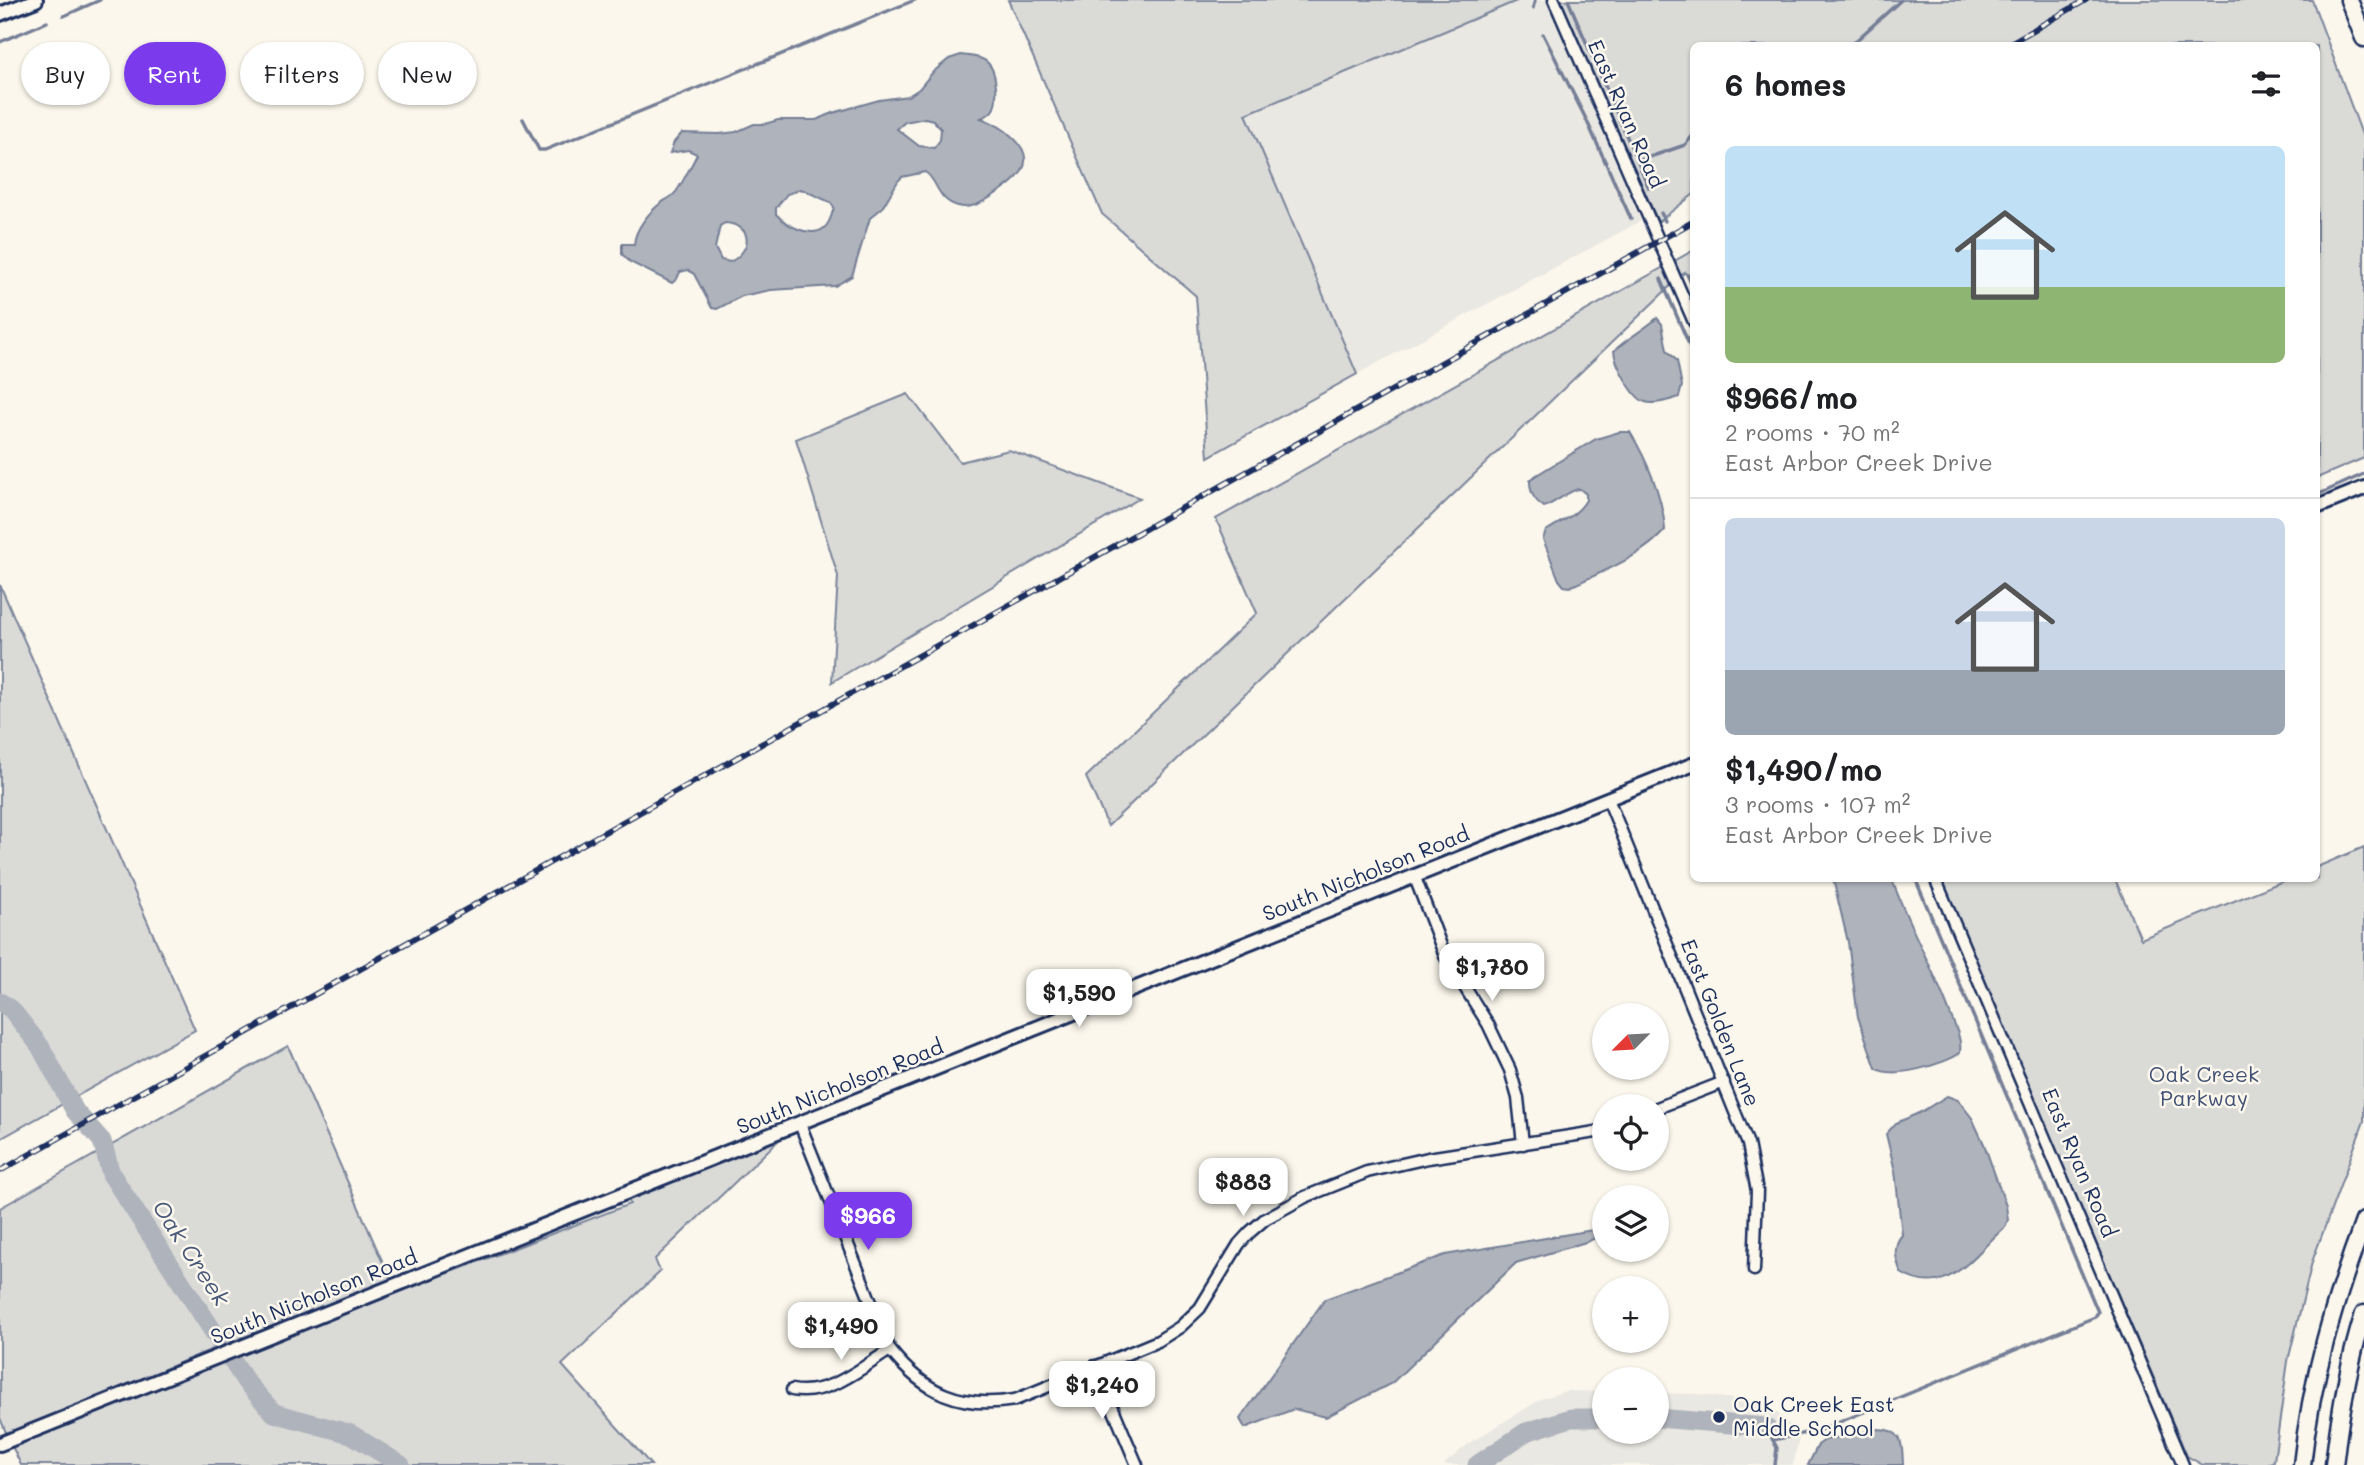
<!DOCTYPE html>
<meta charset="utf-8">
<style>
:root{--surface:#fff;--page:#f6f6f6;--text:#202124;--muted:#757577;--line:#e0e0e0;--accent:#7c3aed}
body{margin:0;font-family:Mali,sans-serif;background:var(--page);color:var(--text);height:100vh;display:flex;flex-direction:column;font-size:26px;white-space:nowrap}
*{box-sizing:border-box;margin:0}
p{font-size:23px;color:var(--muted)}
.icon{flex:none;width:38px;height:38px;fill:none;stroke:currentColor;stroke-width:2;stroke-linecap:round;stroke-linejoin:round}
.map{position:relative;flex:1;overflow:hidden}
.panel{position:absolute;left:1690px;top:42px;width:630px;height:840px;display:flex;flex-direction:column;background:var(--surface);border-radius:10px;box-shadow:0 2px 5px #0004}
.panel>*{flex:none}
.hud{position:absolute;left:21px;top:42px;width:665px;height:63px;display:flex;gap:14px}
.needle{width:46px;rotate:246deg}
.tools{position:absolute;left:1592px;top:1003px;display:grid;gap:14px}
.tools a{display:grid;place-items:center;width:77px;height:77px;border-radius:50%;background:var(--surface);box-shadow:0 2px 5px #0004;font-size:35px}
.price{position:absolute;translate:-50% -60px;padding:0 16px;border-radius:14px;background:#fff;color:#222;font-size:23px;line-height:46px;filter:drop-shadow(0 2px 4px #0008)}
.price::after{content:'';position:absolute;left:50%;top:42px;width:21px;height:16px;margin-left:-10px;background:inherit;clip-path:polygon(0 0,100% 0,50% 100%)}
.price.active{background:var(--accent);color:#fff}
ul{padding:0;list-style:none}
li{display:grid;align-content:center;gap:14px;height:371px;padding:0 35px}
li+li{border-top:2px solid var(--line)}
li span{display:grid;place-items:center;height:217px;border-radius:10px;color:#555}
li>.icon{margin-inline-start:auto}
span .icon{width:126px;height:126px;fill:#fffc;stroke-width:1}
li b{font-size:30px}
h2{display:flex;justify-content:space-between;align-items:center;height:84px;padding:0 35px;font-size:30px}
.tag{padding:0 24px;border-radius:32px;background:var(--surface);box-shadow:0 2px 5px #0004;font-size:24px;line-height:63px}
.tag.active{background:var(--accent);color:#fff}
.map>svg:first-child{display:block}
.built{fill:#eae8e2}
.green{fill:#dadad7;stroke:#7a849a;stroke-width:2}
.water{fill:#afb3bb;stroke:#747e96;stroke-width:2;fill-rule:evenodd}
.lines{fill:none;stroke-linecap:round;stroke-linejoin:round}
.stream{stroke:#747e96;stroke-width:3.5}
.river{stroke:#afb3bb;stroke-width:19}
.minor-casing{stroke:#1b2f5e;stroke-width:15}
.tertiary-casing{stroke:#1b2f5e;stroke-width:18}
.primary-casing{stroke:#1b2f5e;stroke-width:21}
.minor{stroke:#fbf7ec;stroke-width:10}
.tertiary{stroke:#fbf7ec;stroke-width:12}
.primary{stroke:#fbf7ec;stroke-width:16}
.rail-casing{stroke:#1b2f5e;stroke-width:6}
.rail{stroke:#fbf7ec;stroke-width:3.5;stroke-dasharray:10;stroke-linecap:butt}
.poi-dot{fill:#1b2f5e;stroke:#fbf7ec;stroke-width:2.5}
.labels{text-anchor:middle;stroke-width:5;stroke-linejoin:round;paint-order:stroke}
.street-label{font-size:21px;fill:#1b2f5e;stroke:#fbf7ec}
.park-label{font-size:21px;fill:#415176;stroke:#fbf7ec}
.poi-label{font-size:21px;fill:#1b2f5e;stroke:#fbf7ec;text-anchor:start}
.water-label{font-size:23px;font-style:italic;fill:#47577a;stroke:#fbf7ec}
</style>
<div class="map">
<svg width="2364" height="1465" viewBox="0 0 2364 1465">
<rect width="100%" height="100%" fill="#fbf7ec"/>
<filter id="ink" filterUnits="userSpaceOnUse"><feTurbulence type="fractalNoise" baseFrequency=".0143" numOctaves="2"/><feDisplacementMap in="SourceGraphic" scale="14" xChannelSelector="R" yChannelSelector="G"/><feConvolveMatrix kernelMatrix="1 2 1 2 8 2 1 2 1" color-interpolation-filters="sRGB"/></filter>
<g filter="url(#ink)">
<g class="built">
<polygon points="1519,0 1547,0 1641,221 1357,374 1245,114"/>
<polygon points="1566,1391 1605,1392 1605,1432 1657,1432 1657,1393 1697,1394 1768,1404 1794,1429 1799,1439 1793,1465 1443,1465 1471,1442 1541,1399"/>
</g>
<g class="green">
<polygon points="1008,0 1519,0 1246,114 1357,374 1208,457 1196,296 1102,214"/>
<polygon points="1561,0 2312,0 2364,140 2364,458 2317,478 2317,46 1694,46 1694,194 1658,222"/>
<polygon points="1694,250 1694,290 1685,272 1108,826 1086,777 1257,613 1216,519"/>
<polygon points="908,394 960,462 1009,450 1140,498 832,682 838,576 796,439"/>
<polygon points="0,585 195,1030 0,1139"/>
<polygon points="2364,847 2364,1121 2312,1262 2288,1361 2274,1461 2266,1465 2203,1465 2187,1456 1940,879 2115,879 2141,939 2288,879 2317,878 2317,867"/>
<polygon points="288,1046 391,1281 203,1353 7,1435 0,1418 0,1208"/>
<polygon points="780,1130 782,1137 655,1259 660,1272 562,1365 651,1465 21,1465 12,1446 313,1325 630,1204 626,1192"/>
</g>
<g class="water">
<path d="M961,55C970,56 982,57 988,63C997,72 998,97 994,108C991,114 986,116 981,118C1000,125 1036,147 1022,171C1016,181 1006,187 997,193C986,200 973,210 958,206C936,200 938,180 925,172L902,177L898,181L882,208L870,218L852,276L835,286L771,290L742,296L717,309L712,308L694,274L688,270L680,272L677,279L672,283L630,262L622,254V244H634C635,229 650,211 661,203C665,200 672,197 675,193C679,189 694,161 697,154L688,150L670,153L674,142L682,133L719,134L736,132L754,124H765L778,120H816L833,113L879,100L908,96L919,89L933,72L949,59ZM925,118L933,120L941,129L940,140L934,148L919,146L897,129L905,122ZM801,189L830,202L834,207C832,214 830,224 824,228C810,239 786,225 776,214V208L787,194ZM725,223C754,225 752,251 730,262L721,260L715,248L720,226Z"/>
<path d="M1657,318L1662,324L1667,350L1677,361L1682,386L1679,397C1669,400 1656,405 1645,402C1633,398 1615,364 1614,351C1627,338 1644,330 1657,318Z"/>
<path d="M1619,432H1630C1647,460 1663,497 1665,530C1642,557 1601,572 1570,587L1564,586L1559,580L1543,539L1546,531C1561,521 1577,516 1586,500V494L1580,489C1570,489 1556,503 1544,507C1534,500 1530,493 1530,481L1535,476L1596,439Z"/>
<path d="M1833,879H1892C1908,926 1934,969 1951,1016C1956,1029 1962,1039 1960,1053C1946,1064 1891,1080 1876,1068L1858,1017L1848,942Z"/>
<path d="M1947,1096L1958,1100L1972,1118L1984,1144L2006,1206L2008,1220L2005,1227C1973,1255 1947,1301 1901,1273C1896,1259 1892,1246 1902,1235L1895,1171L1886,1134L1896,1123L1921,1112Z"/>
<polygon points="1605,1228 1605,1233 1589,1241 1516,1263 1392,1383 1326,1417 1294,1409 1245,1428 1240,1419 1325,1299 1445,1255"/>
<path d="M1878,1429C1904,1430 1902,1443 1903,1465H1808L1818,1445L1825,1440Z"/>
</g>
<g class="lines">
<g class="stream">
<polyline points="1568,0 1649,188"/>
<polyline points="1533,8 1535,0"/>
<polyline points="64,16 100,0"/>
<polyline points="1543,34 1586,119 1631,219"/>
<polyline points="0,42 47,22"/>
<polyline points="1850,46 1901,0"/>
<polyline points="523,119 539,150 545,150 915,0"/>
<polyline points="1638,161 1685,145 1694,134"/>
<polyline points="1661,213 1665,221"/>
<polyline points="1688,275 1694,289"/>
<polyline points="1661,279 1694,356"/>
<polyline points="2317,495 2364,474"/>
<polyline points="1766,1427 1777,1448 1775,1465"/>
<polyline points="1773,1440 1820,1430 2095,1317 2098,1312 1915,878"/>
</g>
<g class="river">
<polyline points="0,1002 11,1009 40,1046 75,1111 102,1141 111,1174 246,1382 274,1413 351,1434 401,1465"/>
<polyline points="1657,1418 1766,1427"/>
<polyline points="1477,1465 1526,1432 1571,1418 1605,1418"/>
</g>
<g class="minor-casing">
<g id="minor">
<polyline points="1554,0 1694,322"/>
<polyline points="1608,799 1748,1144 1757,1191 1754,1270"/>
<polyline points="1414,875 1445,956 1488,1024 1510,1070 1518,1098 1523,1144"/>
<polyline points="1935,878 2183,1465"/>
<polyline points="1657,1108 1724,1082"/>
<path d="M800,1124L890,1350C924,1393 961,1409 1015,1400L1158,1341L1180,1327L1200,1308L1239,1244L1250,1232L1265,1219L1305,1197L1367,1172L1428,1158L1596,1132L1605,1129"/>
<polyline points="1095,1366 1137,1465"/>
<path d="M792,1390C828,1397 861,1368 890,1350"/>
</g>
</g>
<g class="tertiary-casing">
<g id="tertiary">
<polyline points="0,14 36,0"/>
<polyline points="2317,507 2364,488"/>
<polyline points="0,1444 1694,764"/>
</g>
</g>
<g class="primary-casing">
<g id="primary">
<polyline points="2349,0 2364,38"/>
<path d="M2302,1465C2311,1380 2334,1301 2364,1221"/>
<path d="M2334,1465C2340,1414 2348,1363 2364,1314"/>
</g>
</g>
<use href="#minor" class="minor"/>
<use href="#tertiary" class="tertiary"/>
<use href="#primary" class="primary"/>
<g class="rail-casing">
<g id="rail">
<polyline points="2005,46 2086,0"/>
<polyline points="0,1171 1694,221"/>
</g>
</g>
<use href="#rail" class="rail"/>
</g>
</g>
<circle class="poi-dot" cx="1719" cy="1417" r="7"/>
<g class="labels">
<g class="street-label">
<text transform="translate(1626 114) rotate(66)" y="7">East Ryan Road</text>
<text transform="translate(1366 874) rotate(-22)" y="7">South Nicholson Road</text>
<text transform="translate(1720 1023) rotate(68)" y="7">East Golden Lane</text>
<text transform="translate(840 1087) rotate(-22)" y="7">South Nicholson Road</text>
<text transform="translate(2079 1163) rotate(67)" y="7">East Ryan Road</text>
<text transform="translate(314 1297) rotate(-22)" y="7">South Nicholson Road</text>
</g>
<g class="park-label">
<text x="2204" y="1082">Oak Creek<tspan x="2204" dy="24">Parkway</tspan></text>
</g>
<g class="poi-label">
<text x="1733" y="1412">Oak Creek East<tspan x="1733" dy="24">Middle School</tspan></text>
</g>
<g class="water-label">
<text transform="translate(191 1253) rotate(57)" y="8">Oak Creek</text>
</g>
</g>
</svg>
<div class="tools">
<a><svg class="needle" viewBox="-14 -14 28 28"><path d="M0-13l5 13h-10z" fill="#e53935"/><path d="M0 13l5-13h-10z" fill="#757577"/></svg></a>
<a><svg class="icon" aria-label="locate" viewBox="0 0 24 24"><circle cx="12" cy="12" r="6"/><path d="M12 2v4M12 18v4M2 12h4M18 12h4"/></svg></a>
<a><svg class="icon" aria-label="layers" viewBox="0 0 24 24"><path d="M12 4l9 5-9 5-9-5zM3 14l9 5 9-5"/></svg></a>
<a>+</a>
<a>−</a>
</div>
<b class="price" style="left:1492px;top:1003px">$1,780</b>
<b class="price" style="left:1079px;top:1029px">$1,590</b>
<b class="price" style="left:1243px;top:1218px">$883</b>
<b class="price active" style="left:868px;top:1252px">$966</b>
<b class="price" style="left:841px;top:1362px">$1,490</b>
<b class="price" style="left:1102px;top:1421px">$1,240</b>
<div class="hud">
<a class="tag">Buy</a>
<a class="tag active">Rent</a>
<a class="tag">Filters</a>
<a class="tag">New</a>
</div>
<section class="panel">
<h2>6 homes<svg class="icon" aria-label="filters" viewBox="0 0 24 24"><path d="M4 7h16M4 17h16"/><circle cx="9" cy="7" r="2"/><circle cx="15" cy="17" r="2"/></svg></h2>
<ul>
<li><span style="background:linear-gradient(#bfe0f5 65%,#8fb573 0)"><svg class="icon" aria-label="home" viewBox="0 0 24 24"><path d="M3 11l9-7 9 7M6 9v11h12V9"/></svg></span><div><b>$966/mo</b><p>2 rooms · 70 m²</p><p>East Arbor Creek Drive</p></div></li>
<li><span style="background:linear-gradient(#c9d6e8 70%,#9aa5b1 0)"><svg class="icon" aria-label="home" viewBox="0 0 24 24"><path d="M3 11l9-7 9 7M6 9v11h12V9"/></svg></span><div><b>$1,490/mo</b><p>3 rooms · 107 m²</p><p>East Arbor Creek Drive</p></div></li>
</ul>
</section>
</div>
